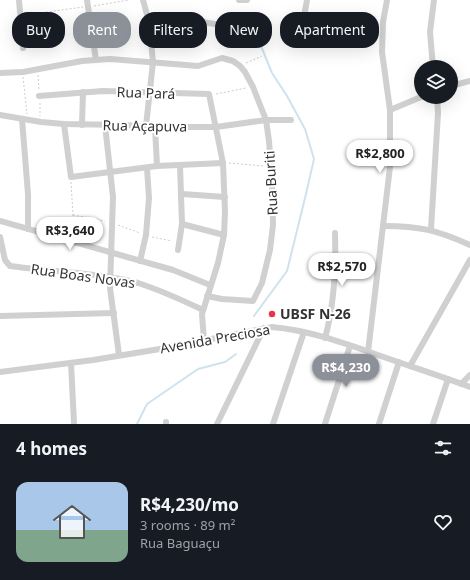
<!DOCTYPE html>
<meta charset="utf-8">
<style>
:root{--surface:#171b24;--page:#20242c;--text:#f1f3f6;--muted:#9ea1a6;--accent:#8c9099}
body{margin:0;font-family:"Noto Sans",sans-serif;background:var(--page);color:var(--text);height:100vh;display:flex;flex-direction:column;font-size:15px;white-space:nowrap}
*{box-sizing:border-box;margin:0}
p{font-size:13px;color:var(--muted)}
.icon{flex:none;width:22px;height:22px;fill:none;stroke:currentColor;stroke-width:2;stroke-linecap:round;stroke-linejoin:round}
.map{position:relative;height:424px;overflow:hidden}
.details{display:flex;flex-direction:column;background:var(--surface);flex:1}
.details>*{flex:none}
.top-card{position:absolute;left:12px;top:12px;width:446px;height:36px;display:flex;gap:8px}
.fabs{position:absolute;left:414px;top:60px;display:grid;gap:8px}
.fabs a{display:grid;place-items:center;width:44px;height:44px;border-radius:50%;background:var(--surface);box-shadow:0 4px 16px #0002;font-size:20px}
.price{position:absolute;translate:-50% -34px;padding:0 9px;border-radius:14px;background:#fff;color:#222;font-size:13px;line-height:26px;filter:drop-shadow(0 1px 2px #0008)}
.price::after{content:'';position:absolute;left:50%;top:24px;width:12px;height:9px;margin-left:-6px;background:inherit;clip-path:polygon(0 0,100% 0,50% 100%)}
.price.active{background:var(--accent);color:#fff}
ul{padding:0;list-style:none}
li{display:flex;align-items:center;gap:12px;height:100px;padding:0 16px}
li span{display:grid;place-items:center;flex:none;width:112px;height:80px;border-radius:12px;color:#555}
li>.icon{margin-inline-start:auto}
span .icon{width:48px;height:48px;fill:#fffc;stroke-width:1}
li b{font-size:17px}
h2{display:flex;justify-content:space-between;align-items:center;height:48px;padding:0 16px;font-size:17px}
.chip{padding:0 14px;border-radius:16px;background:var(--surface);box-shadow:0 4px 16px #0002;font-size:14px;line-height:36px}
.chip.active{background:var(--accent);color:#fff}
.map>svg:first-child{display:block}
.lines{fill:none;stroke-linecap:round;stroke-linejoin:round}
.stream{stroke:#cfe2ee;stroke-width:2}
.path{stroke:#cdcdcd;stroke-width:1;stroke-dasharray:2 2;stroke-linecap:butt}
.minor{stroke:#d0d0d0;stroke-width:6}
.poi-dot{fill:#e63946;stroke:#fff;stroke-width:1.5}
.labels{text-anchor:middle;stroke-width:4;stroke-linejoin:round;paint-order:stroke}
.street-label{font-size:14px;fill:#333;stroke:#fff}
.poi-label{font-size:14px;font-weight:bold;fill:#333;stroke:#fff;text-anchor:start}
</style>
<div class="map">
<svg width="470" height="424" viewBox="0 0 470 424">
<rect width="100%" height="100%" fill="#fff"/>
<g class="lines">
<g class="stream">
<polyline points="254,316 287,271 306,194 314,159 305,129 287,96 272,73 261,46 261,18"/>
<polyline points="137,424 147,404 198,369 225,362 236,354"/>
</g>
<g class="path">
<polyline points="94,6 129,0"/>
<polyline points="26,15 83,7"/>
<polyline points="246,63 262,56"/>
<polyline points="38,75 39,90"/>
<polyline points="23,77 27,114"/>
<polyline points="216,94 246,88"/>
<polyline points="40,103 40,116"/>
<polyline points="229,163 264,166"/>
<polyline points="71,182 73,215 72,235"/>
<polyline points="73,215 105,221"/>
<polyline points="118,225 140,233"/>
<polyline points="152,237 172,241"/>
</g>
<g class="minor">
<polyline points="19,0 23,48"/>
<polyline points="87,0 96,60"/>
<polyline points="143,0 149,22 153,62 146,126"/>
<polyline points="239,0 247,0"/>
<polyline points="149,22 169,18 191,20 238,28"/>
<polyline points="301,33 307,0"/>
<polyline points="433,67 430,32 434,0"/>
<polyline points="0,73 23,72 82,61 110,59 198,66 222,58 233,61 240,66 245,72 253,87 266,120 269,141 272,180 273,225 270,250 262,283 253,301 222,299 207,296"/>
<polyline points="451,86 470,81"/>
<polyline points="39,96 103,91 209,94 223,163 225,212 224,235 218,263 202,314 204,341"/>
<polyline points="390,110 421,97"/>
<polyline points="0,115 41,122 64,124 123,125 155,127 216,127 266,120 291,120"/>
<polyline points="22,119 28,194 28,229"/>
<polyline points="64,124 71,177 157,166 223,163"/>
<polyline points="82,125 83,92"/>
<polyline points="105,125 113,197 110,288 119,355"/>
<polyline points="155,127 157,166"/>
<polyline points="182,194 225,197"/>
<polyline points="0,221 173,270 210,285"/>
<polyline points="182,224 224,235"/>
<path d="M384,226C419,226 437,230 470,245"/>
<polyline points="431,229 438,113 437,97"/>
<path d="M0,237L5,260L10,266C52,272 96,272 138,283C160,290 182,300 203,310"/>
<polyline points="178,250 182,224 180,166"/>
<polyline points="140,261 146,235 149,198 147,168"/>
<polyline points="0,316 114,313"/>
<path d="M325,338C334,306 336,267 335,233"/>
<polyline points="368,352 390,167 390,110 382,52 383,22 387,0"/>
<polyline points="71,363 74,423"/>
<polyline points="410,366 470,260"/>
<path d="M0,372L93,360L166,348L272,327C308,330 344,343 378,355C409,366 440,376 470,387"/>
<polyline points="461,384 470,375"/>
<polyline points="166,424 166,422"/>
<polyline points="217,424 264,328"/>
<polyline points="273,424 304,332"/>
<polyline points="325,424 350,346"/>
<polyline points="379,424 399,362"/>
<polyline points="433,424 448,379"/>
</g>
</g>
<circle class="poi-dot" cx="272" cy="314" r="4"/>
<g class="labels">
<g class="street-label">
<text transform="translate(146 93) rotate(2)" y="5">Rua Pará</text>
<text transform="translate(145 126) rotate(1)" y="5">Rua Açapuva</text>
<text transform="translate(271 183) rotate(-93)" y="5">Rua Buriti</text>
<text transform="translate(83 276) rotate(8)" y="5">Rua Boas Novas</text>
<text transform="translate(215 339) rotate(-10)" y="5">Avenida Preciosa</text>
</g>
<g class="poi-label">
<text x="280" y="319">UBSF N-26</text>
</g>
</g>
</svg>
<div class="fabs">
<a><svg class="icon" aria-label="layers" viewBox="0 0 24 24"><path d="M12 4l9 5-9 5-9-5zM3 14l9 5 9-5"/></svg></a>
</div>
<b class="price" style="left:380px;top:174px">R$2,800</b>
<b class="price" style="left:70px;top:251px">R$3,640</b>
<b class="price" style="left:342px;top:287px">R$2,570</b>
<b class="price active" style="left:346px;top:388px">R$4,230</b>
<div class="top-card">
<a class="chip">Buy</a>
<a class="chip active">Rent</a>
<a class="chip">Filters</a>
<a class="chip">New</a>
<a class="chip">Apartment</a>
</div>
</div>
<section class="details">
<h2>4 homes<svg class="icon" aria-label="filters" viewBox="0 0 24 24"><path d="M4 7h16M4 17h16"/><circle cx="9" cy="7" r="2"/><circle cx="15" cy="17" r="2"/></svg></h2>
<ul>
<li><span style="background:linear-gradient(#a9c7e8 60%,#7fa58c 0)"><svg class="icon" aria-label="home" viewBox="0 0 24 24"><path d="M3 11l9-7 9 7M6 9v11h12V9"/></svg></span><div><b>R$4,230/mo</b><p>3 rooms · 89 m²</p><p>Rua Baguaçu</p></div><svg class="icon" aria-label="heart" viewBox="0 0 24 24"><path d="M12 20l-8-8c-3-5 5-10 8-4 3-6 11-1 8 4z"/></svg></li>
</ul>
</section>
